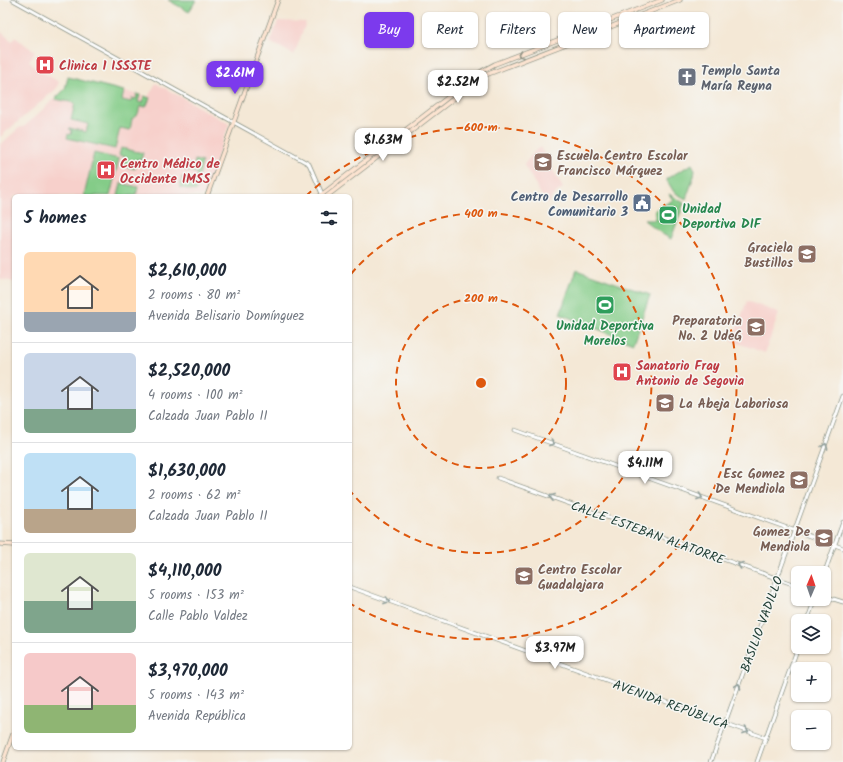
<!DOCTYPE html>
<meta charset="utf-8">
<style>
:root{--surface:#fff;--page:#f6f6f7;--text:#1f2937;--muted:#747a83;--line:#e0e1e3;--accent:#7c3aed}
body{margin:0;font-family:Kalam,sans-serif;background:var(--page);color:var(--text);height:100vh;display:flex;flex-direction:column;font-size:15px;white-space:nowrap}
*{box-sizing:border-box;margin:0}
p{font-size:13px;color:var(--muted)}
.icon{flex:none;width:22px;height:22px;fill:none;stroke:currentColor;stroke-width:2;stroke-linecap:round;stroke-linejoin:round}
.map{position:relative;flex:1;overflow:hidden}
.sheet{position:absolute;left:12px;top:194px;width:340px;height:556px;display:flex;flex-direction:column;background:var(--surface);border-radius:6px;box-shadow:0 1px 3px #0004}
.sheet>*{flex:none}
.top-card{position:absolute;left:364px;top:12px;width:380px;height:36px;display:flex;gap:8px}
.needle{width:26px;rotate:2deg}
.controls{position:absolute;left:791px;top:566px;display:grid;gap:8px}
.controls a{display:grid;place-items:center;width:40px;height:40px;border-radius:6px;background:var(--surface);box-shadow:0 1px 3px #0004;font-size:20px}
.price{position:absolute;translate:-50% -34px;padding:0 9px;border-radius:8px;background:#fff;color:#222;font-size:13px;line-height:26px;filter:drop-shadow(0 1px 2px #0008)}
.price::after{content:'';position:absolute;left:50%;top:24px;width:12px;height:9px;margin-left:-6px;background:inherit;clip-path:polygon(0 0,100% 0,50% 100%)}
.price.current{background:var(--accent);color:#fff}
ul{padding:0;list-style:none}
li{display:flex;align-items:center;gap:12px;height:100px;padding:0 12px}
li+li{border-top:1px solid var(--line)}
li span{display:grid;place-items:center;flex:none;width:112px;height:80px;border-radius:6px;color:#555}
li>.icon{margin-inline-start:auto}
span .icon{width:48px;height:48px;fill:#fffc;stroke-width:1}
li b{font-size:17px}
h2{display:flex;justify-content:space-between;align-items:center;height:48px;padding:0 12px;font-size:17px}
.pill{padding:0 14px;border-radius:6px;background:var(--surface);box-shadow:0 1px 3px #0004;font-size:14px;line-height:36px}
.pill.current{background:var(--accent);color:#fff}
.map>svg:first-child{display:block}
.built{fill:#f7d0cb}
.green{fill:#84cc88;stroke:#52845e}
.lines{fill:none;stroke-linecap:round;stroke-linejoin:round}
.tertiary-casing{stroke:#8a9285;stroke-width:4.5}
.secondary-casing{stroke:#8a9285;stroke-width:5}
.tertiary{stroke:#fff;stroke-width:3}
.secondary{stroke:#fde4d1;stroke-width:3.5}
.oneway{stroke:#8e9082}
.oneway2{stroke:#8f9e9a}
.ring{fill:none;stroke:#de580e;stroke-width:2;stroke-dasharray:7 5}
.labels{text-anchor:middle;stroke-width:3;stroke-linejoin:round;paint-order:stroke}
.health-label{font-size:13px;font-weight:bold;fill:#be3a42;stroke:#f6f6f2;text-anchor:start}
.worship-label{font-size:13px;font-weight:bold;fill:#5b616d;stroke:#f6f6f2;text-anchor:start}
.education-label{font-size:13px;font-weight:bold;fill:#785e54;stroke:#f6f6f2;text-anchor:end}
.service-label{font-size:13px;font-weight:bold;fill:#4e5e75;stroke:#f6f6f2;text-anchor:end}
.leisure-label{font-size:13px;font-weight:bold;fill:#27864d;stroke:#f6f6f2;text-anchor:start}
.street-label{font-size:13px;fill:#1f3d34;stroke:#f6f6f2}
.centre{fill:#de580e;stroke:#f6f6f2;stroke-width:2}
.ring-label{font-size:12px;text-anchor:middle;font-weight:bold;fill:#de580e;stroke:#f6f6f2;stroke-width:3;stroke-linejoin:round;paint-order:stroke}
</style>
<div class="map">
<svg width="843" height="762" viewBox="0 0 843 762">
<rect width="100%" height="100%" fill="#f6f6f2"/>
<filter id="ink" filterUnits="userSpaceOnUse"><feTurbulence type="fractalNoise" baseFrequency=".025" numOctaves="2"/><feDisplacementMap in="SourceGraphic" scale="8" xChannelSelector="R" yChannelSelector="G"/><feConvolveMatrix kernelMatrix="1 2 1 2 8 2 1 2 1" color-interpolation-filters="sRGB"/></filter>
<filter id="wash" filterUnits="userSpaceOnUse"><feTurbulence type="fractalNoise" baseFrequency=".012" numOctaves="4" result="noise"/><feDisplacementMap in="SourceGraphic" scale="16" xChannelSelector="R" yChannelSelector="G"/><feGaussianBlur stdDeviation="0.9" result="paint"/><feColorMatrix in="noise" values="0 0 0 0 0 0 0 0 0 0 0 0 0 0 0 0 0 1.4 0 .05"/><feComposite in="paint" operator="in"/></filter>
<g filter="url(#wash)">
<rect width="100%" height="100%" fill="#f4e8d6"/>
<g class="built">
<polygon points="278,21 306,22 294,55 278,46 270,43"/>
<polygon points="1,32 12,41 15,37 35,52 29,61 35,68 59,82 56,89 0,137"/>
<polygon points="68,77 148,97 156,83 229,124 203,196 14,196 14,282 0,279 0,145 19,128 25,126 65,89"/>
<polygon points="540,147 563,188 557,192 552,197 549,203 546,203 524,165 529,158 536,150"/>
<polygon points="747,301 779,313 765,353 732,341"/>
</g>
<g class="green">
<polygon points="168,0 196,0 189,12"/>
<polygon points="68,77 124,91 122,100 131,102 132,98 136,99 137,94 140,95 138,102 143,103 144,96 150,98 146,107 140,106 138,114 132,119 130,130 120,128 115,149 67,138 68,134 71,135 72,130 69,129 70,128 86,132 88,124 71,120 75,103 55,99 65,89"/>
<polygon points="121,148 143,153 141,160 137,159 135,169 124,166 126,157 119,155"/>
<polygon points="94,153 119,159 110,196 84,196"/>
<polygon points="195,160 202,162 196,191 179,187 180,186 182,177 196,180 197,173 185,170 186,164 194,166"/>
<polygon points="692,164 695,170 694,176 686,199 674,192 666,179"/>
<polygon points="121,183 138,187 136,196 118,196"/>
<path d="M669,194L684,203L671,239C661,234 653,227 644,220H655V210L673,200Z"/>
<polygon points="576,269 650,295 633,343 560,314"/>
</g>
</g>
<g filter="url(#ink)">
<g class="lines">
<g class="tertiary-casing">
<g id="tertiary">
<polyline points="13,0 309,164 323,196"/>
<polyline points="515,430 843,548"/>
<polyline points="498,478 798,586"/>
<polyline points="824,574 843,522"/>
<polyline points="350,587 766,738"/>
<polyline points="824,596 843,602"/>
<polyline points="807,621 815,599"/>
<polyline points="711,762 843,396"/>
<polyline points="757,762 798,647"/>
</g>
</g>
<g class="secondary-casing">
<g id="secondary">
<polyline points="207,196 278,0"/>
<polyline points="320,196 482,71 495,64 662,0"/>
<polyline points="327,196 483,76 680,0"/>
<polyline points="0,544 14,545"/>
<polyline points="3,762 14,731"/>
</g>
</g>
<use href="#tertiary" class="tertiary"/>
<use href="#secondary" class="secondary"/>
</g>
<defs><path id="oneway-chevron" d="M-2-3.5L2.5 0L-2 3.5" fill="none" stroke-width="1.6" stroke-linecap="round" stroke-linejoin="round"/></defs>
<use class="oneway" href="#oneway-chevron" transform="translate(521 55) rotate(159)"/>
<g class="oneway2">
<use href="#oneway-chevron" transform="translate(552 443) rotate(20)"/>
<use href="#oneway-chevron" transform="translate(825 446) rotate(-70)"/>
<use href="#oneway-chevron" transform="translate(552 497) rotate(-160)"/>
<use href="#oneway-chevron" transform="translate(700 497) rotate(20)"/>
<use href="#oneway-chevron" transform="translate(740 565) rotate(-160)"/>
<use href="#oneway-chevron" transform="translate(387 601) rotate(20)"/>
<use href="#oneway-chevron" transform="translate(738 686) rotate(-70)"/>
<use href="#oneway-chevron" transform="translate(746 731) rotate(20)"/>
</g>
</g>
<g class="ring">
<circle cx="481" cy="383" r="85"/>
<path d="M351 274A170 170 0 1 1 351 492"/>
<path d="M306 196A256 256 0 1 1 351 604"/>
</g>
<defs>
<g id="hospital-square" transform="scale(1)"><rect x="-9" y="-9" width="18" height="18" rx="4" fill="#e0444e" stroke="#f6f6f2"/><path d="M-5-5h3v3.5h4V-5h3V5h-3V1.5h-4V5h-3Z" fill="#fff"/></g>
<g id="church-square" transform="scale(1)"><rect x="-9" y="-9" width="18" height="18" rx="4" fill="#6b7280" stroke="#f6f6f2"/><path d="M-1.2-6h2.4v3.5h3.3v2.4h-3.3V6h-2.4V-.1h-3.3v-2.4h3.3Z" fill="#fff"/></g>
<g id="school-square" transform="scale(1)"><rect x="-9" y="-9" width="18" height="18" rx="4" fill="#8d6e63" stroke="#f6f6f2"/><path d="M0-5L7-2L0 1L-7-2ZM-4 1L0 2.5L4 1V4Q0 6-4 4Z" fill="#fff"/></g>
<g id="civic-square" transform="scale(1)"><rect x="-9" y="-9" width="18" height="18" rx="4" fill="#5c6f8a" stroke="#f6f6f2"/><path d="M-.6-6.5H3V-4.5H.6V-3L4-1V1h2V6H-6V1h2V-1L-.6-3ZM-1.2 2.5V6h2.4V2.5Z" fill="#fff"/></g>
<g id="stadium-square" transform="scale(1)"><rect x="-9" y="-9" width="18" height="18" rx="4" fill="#2e9e5b" stroke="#f6f6f2"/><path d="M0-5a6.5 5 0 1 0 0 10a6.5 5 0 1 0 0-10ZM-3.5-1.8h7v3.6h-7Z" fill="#fff"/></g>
<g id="university-square" transform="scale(1)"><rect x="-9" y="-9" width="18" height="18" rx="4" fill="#8d6e63" stroke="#f6f6f2"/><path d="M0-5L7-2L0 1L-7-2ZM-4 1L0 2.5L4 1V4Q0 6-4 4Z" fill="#fff"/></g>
</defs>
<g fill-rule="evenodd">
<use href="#hospital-square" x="45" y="65"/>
<use href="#church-square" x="687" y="77"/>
<use href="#school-square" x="543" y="162"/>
<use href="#hospital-square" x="106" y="170"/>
<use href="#civic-square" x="642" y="203"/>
<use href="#stadium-square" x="668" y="215"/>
<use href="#school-square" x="807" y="254"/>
<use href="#stadium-square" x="605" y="305"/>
<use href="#university-square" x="756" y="327"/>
<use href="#hospital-square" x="622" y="372"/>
<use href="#school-square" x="665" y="403"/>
<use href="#university-square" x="799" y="480"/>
<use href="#school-square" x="824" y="538"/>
<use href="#school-square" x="524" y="576"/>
</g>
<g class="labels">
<g class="health-label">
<text x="59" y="70">Clinica 1 ISSSTE</text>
<text x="120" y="168">Centro Médico de<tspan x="120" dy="15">Occidente IMSS</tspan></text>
<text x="636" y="370">Sanatorio Fray<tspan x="636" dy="15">Antonio de Segovia</tspan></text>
</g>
<g class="worship-label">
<text x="701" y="75">Templo Santa<tspan x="701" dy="15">María Reyna</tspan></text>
</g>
<g class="education-label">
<text x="557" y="160" text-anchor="start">Escuela Centro Escolar<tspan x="557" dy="15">Francisco Márquez</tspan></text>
<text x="793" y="252">Graciela<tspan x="793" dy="15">Bustillos</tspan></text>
<text x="742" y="325">Preparatoria<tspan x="742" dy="15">No. 2 UdeG</tspan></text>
<text x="679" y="408" text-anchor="start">La Abeja Laboriosa</text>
<text x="785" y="478">Esc Gomez<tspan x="785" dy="15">De Mendiola</tspan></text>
<text x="810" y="536">Gomez De<tspan x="810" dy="15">Mendiola</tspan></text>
<text x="538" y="574" text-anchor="start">Centro Escolar<tspan x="538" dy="15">Guadalajara</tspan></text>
</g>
<g class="service-label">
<text x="628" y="201">Centro de Desarrollo<tspan x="628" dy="15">Comunitario 3</tspan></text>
</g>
<g class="leisure-label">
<text x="682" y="213">Unidad<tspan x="682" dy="15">Deportiva DIF</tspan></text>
<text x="605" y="330" text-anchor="middle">Unidad Deportiva<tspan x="605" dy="15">Morelos</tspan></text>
</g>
<g class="street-label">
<text transform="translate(648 532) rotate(20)" y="5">CALLE ESTEBAN ALATORRE</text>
<text transform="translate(761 624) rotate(-70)" y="5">BASILIO VADILLO</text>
<text transform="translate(671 704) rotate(20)" y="5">AVENIDA REPÚBLICA</text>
</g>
</g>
<circle cx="481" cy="383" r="6" class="centre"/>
<g class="ring-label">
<text x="481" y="131">600 m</text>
<text x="481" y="217">400 m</text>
<text x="481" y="302">200 m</text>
</g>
</svg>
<div class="controls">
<a><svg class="needle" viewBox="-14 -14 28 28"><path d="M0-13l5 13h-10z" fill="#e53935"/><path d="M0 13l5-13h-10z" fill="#747a83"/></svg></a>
<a><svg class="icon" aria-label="layers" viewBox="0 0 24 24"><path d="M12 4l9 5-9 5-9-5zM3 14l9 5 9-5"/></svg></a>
<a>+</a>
<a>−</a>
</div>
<b class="price current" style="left:235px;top:95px">$2.61M</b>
<b class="price" style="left:458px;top:104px">$2.52M</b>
<b class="price" style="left:383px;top:162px">$1.63M</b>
<b class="price" style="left:645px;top:485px">$4.11M</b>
<b class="price" style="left:555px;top:670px">$3.97M</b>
<div class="top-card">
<a class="pill current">Buy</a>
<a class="pill">Rent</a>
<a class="pill">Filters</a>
<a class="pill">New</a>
<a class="pill">Apartment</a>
</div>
<section class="sheet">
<h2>5 homes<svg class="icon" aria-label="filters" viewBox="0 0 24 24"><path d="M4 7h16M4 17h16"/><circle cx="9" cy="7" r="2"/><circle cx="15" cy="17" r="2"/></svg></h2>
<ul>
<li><span style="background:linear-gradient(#ffd9b3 75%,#9aa5b1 0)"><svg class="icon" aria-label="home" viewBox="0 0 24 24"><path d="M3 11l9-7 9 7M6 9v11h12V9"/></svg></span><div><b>$2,610,000</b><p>2 rooms · 80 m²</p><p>Avenida Belisario Domínguez</p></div></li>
<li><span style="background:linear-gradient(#c9d6e8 70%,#7fa58c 0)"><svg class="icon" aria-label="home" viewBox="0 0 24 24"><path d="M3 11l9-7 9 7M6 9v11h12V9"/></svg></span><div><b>$2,520,000</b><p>4 rooms · 100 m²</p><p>Calzada Juan Pablo II</p></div></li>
<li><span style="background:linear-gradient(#bfe0f5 70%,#b9a48a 0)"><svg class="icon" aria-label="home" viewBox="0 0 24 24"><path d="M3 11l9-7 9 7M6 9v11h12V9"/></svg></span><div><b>$1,630,000</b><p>2 rooms · 62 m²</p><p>Calzada Juan Pablo II</p></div></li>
<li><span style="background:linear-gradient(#dfe7d0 60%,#7fa58c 0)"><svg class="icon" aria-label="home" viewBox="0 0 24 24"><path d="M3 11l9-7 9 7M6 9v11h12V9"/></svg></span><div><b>$4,110,000</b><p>5 rooms · 153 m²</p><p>Calle Pablo Valdez</p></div></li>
<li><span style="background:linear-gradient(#f6c9c9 65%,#8fb573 0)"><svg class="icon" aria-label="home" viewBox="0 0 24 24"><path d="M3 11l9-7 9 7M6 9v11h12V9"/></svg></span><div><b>$3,970,000</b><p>5 rooms · 143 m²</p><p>Avenida República</p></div></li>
</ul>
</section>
</div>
